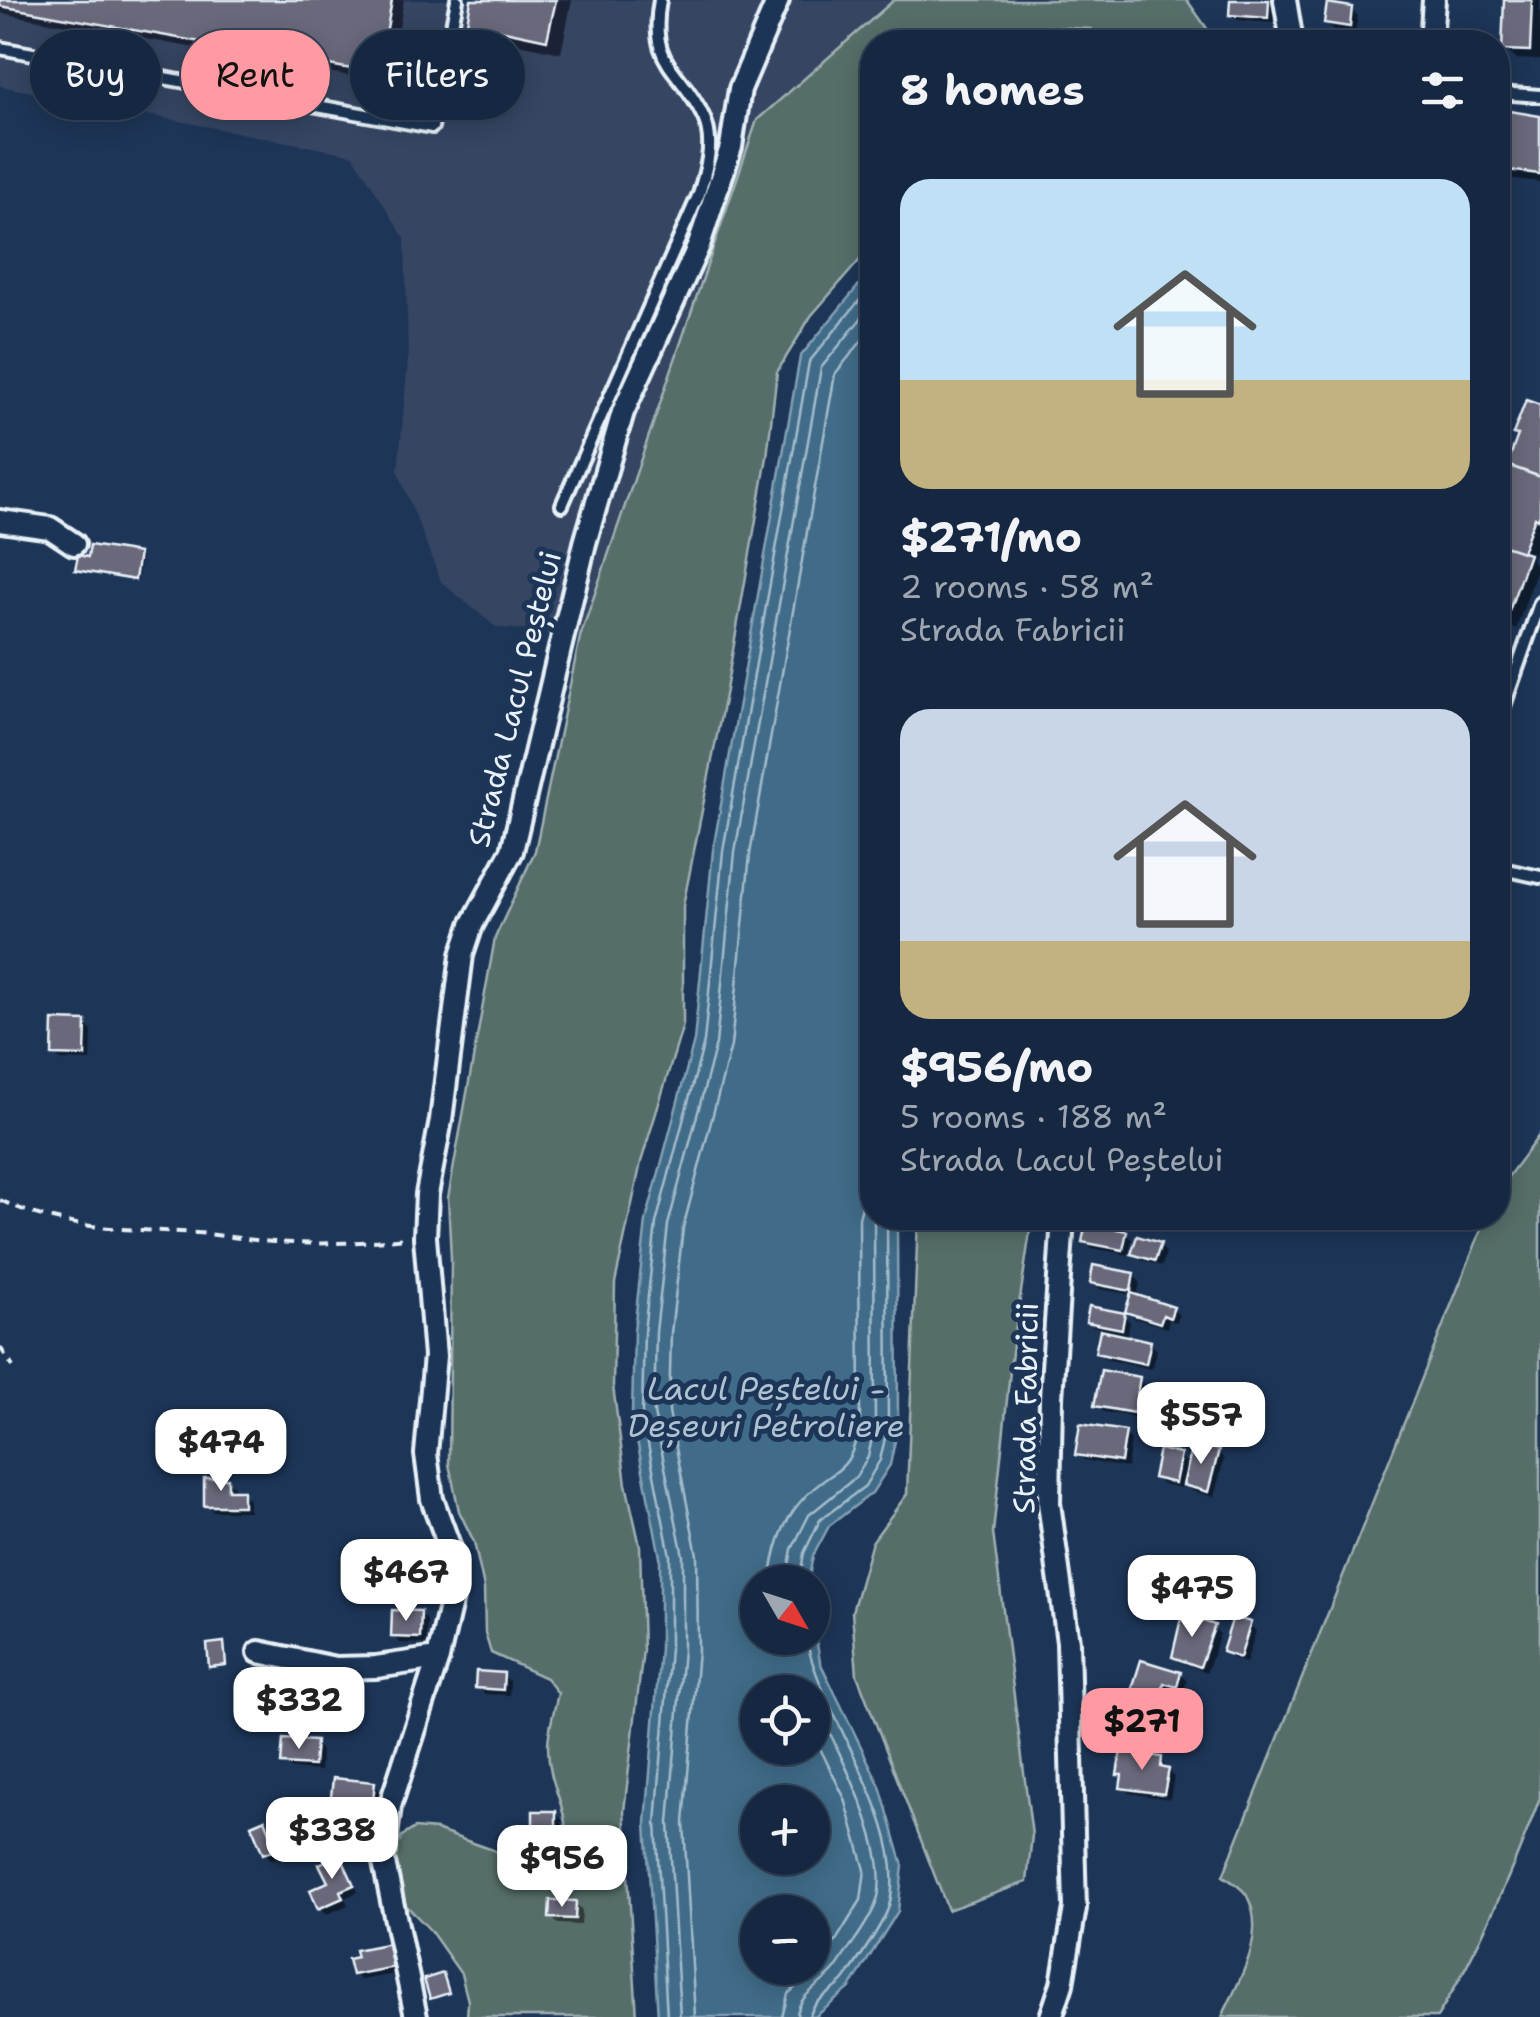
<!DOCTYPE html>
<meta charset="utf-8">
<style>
:root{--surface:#162841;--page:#1f3048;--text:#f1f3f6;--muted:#9ea6b1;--line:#35445a;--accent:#ff9aa2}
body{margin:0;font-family:"Shantell Sans",sans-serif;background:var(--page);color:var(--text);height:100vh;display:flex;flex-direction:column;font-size:38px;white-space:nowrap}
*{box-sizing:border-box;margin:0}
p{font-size:32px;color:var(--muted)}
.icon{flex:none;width:55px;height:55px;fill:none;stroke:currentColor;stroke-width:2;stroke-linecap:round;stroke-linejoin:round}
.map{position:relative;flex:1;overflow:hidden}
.details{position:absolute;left:860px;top:30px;width:650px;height:1200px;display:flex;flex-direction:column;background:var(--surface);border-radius:40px;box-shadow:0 5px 25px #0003,0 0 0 2px var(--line)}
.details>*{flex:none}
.hud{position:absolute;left:30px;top:30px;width:680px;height:90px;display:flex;gap:20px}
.needle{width:65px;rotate:129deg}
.buttons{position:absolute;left:740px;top:1565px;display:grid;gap:20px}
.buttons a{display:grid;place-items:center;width:90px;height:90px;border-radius:50%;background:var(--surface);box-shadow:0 5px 25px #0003,0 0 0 2px var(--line);font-size:50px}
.price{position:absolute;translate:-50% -85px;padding:0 22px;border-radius:20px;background:#fff;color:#222;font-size:32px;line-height:65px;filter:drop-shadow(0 2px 5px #0008)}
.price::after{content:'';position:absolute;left:50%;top:60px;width:30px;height:22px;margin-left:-15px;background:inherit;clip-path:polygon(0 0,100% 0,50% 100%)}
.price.selected{background:var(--accent);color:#111}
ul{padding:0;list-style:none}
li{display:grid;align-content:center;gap:20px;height:530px;padding:0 40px}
li span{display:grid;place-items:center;height:310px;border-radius:30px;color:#555}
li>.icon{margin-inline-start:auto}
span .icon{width:180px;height:180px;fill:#fffc;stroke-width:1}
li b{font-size:42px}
h2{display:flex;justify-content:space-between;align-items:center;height:120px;padding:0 40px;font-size:42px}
.chip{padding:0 35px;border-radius:45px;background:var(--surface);box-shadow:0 5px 25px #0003,0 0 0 2px var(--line);font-size:35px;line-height:90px}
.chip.selected{background:var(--accent);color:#111}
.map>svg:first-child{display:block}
.built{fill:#344562}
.green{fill:#576e6a;stroke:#a0b0b1;stroke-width:2.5}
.water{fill:#416c89;stroke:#84a1b5;stroke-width:2.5;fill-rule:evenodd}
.shadow{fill:#0007}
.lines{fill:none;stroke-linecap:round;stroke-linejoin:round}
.shore{stroke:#a5bccc;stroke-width:2.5}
.building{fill:#6a697c;stroke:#e8f1f8;stroke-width:2.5}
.lane-casing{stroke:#e8f1f8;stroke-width:18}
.street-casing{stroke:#e8f1f8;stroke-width:28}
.path{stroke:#e8f1f8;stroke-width:4;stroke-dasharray:10 8;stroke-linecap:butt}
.lane{stroke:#1d3557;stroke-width:10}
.street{stroke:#1d3557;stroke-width:20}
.labels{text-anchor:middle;stroke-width:10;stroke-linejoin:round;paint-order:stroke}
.street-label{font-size:30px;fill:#e8f1f8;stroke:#1d3557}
.water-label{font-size:32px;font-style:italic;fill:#aec2d1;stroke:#1d3557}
</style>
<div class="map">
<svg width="1540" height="2017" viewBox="0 0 1540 2017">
<rect width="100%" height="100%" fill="#1d3557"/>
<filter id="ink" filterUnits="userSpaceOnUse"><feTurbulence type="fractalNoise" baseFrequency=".01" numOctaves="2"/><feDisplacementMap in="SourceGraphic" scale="20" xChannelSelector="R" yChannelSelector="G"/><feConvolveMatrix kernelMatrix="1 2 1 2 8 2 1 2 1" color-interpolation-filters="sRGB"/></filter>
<g filter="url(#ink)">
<polygon class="built" points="0,0 894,0 757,120 580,637 496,627 441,582 398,471 408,360 405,239 353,155 0,86"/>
<g class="green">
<path d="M894,0H1187L1208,30L1242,42H1101L1091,29L1012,25L982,42H872V246L811,316L777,372L767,457L726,690L683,906V1025L641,1162L615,1283L613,1386L626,1484L640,1546L643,1650L624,1811L637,2017H467L468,2001L461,1974L430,1930L400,1899L392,1857L402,1836L415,1828L436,1830L493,1850L531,1873L555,1874C583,1815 548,1800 548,1746C548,1729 555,1709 558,1693L546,1678L491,1653L485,1633L484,1588L474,1542L459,1511L449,1464L451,1259L448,1198L495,938L535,851L580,637L757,120Z"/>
<path d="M1540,1134V1798C1511,1873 1480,1949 1437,2017H1222C1238,1982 1268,1936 1247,1896C1243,1888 1231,1881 1223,1876L1486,1218H1498V1190Z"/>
<polygon points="918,1218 1032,1218 1012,1352 993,1533 1032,1835 1027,1882 948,1910 857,1675 852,1612 872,1542 907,1494"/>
</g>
<path class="water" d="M872,269V1218H897L898,1426L890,1465L872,1493L829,1526L813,1556L808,1582H758V1638H812L813,1619L820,1662L880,1786L903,1866L898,1911L850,1988L815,2017H658L646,1823L660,1648V1557L632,1415L634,1331L646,1221L694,1041L713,850L800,357ZM758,1692H812V1748H758ZM758,1802H812V1858H758ZM758,1912H812V1968H758Z"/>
<g class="shadow">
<polygon points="0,0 404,0 389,83 0,13"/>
<polygon points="474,0 572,0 561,53 484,37 469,22"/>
<polygon points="1233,0 1275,0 1273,23 1238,20 1231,14"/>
<polygon points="1507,0 1540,0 1540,60 1516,59 1505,49"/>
<polygon points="1351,9 1358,16 1355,32 1333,29 1326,22"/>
<polygon points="1498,112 1540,118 1540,182 1498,177"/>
<polygon points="1540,408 1540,540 1532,561 1538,567 1516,629 1498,623 1498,499 1520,437"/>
<polygon points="138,555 141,558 137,582 78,570"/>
<polygon points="85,1024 92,1031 91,1061 61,1060 54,1054"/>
<polygon points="1126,1233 1132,1240 1129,1255 1092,1248 1085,1241"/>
<polygon points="1160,1246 1166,1252 1162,1266 1141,1260 1134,1254"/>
<polygon points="1133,1275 1140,1282 1137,1297 1173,1309 1179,1315 1177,1322 1169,1320 1167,1328 1134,1318 1128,1311 1133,1295 1100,1289 1093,1282"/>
<polygon points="1124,1315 1130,1322 1127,1338 1150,1343 1157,1350 1152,1369 1105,1359 1098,1352 1103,1329 1095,1327 1088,1321"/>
<polygon points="1139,1380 1146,1386 1140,1418 1104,1412 1097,1405"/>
<polygon points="1125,1433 1131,1440 1127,1468 1084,1460 1078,1454"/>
<polygon points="1218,1452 1224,1459 1214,1497 1192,1491 1182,1481 1181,1488 1162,1484 1155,1478 1180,1456 1190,1466"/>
<polygon points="227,1481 234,1487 234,1493 242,1493 249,1500 249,1511 213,1511 206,1505"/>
<polygon points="420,1614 427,1620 426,1644 400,1643 393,1636"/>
<polygon points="1249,1624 1256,1631 1246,1663 1231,1658 1225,1652"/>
<polygon points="1213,1628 1220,1634 1207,1672 1182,1663 1175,1656"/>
<polygon points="1180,1674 1187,1681 1183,1692 1170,1688 1166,1702 1142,1695 1135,1688"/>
<polygon points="503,1675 510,1682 509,1695 485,1694 478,1687"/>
<polygon points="308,1701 319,1712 345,1703 352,1709 350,1729 325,1727 314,1716 313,1727 290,1725 283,1719"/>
<polygon points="1135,1731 1141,1738 1138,1756 1161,1760 1174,1777 1170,1799 1129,1793 1123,1787 1124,1778 1120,1774 1123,1751 1110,1743"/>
<polygon points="315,1744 321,1750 320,1771 291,1769 284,1763"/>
<polygon points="374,1785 380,1791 378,1815 339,1811 332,1805"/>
<polygon points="555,1813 562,1820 562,1848 542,1848 536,1841"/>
<polygon points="265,1822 271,1828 282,1855 272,1859 265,1853"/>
<polygon points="339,1857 346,1864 358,1892 345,1898 348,1905 327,1914 321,1908"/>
<polygon points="575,1904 582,1910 581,1925 558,1924 551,1917"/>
<polygon points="390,1946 400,1973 360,1980 354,1974"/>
</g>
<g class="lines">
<g class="shore">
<path d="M771,1582C772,1555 782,1522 801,1501C833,1464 849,1482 860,1422L859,1218L863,1203L872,1190"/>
<polyline points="786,1582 792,1549 809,1515 856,1477 868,1457 875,1424 874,1218"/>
<polyline points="799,1582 804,1553 820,1520 865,1486 880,1460 888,1425 887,1218"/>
<path d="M806,1638C821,1718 911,1824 889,1906C883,1925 857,1962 845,1979C834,1993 812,1999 810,2017"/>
<polyline points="667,2017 656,1823 670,1649 670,1556 642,1413 644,1332 656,1223 704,1042 723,851 809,362 872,285"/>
<polyline points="680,2017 669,1823 683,1649 683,1556 654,1413 656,1332 668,1225 716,1044 735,852 821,368 872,305"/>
<polyline points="695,2017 684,1823 698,1650 697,1555 669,1412 671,1333 683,1228 731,1046 750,854 835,374 872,328"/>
<polyline points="782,2017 788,1994 822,1963 861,1900 865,1870 845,1799 812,1732"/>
<path d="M797,2017C798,1991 826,1985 838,1965C850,1946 866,1927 875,1906C897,1855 835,1745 812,1697"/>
</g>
</g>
<g class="building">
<polygon points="0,0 392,0 379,74 0,6"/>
<polygon points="471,0 556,0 547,40 467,23"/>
<polygon points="1230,0 1269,0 1268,18 1229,15"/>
<polygon points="1504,0 1532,0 1530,51 1502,50"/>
<polygon points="1327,3 1352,7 1350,27 1324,23"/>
<polygon points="1498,109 1540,116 1540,174 1498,169"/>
<polygon points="1526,400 1540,405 1540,477 1507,465 1518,435 1513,434"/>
<polygon points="1507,465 1540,477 1540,514 1538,519 1535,517 1522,552 1498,544 1498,492"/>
<polygon points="1498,544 1529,554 1506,620 1498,617"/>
<polygon points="90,545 139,553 135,580 75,570 78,555 88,557"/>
<polygon points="53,1020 86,1021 85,1056 52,1055"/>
<polygon points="1086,1223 1127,1231 1123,1250 1082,1242"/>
<polygon points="1137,1236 1161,1243 1155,1261 1131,1254"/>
<polygon points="1093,1265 1134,1273 1131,1291 1090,1283"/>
<polygon points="1131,1293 1174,1307 1170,1318 1163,1315 1160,1323 1125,1312"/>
<polygon points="1089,1306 1125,1313 1122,1329 1086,1322"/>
<polygon points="1100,1330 1151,1341 1146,1364 1095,1353"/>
<polygon points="1101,1370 1140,1377 1134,1413 1094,1406"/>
<polygon points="1080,1424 1126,1431 1121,1462 1075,1455"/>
<polygon points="1193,1443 1219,1450 1208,1492 1183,1485"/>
<polygon points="1159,1449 1181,1454 1175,1483 1153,1478"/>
<polygon points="204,1478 228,1478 228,1490 243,1490 243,1506 204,1506"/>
<polygon points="392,1610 421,1611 420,1638 391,1637"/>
<polygon points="1182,1614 1215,1625 1200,1667 1172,1657"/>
<polygon points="1233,1617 1251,1622 1240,1658 1222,1652"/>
<polygon points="224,1642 226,1665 209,1667 207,1644"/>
<polygon points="1141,1660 1181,1672 1177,1687 1164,1683 1160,1697 1132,1689"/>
<polygon points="476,1671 504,1673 503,1690 475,1688"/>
<polygon points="282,1697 309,1699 308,1721 280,1720"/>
<polygon points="318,1698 346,1700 344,1723 316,1721"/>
<polygon points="1111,1724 1136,1729 1132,1748 1107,1744"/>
<polygon points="283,1739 316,1741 314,1766 281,1764"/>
<polygon points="1121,1751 1162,1757 1161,1767 1169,1769 1164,1794 1120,1788 1122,1775 1117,1775"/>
<polygon points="333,1778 375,1782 372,1810 330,1806"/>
<rect x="533" y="1811" width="23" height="31"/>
<polygon points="265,1819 277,1849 263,1854 251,1825"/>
<polygon points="340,1854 354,1885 340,1891 343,1898 318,1909 310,1890 328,1882 319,1864"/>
<polygon points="550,1900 576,1901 575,1919 549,1918"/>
<polygon points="391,1943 395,1967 352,1975 348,1959 357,1957 355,1950"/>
<polygon points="443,1973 449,1993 430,1999 424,1979"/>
</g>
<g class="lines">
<g class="lane-casing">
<g id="lane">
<polyline points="0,48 432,127 457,0"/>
<polyline points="1498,93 1540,96"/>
<path d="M562,505L699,194C706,170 715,143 704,118C681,67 648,67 660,0"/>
<polyline points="1498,723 1540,603"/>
<polyline points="1498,868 1540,877"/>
</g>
</g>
<g class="street-casing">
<g id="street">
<polyline points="1285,0 1292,42"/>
<polyline points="1431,42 1434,0"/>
<polyline points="0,521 50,528 74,544"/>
<polyline points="259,1652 335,1668 376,1667 438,1658"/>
<polyline points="416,2017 383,1858 390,1806 438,1658 454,1589 454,1559 432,1499 426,1454 435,1356 425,1237 427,1194 441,1120 462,955 472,925 512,851 585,543 623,412 699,245 731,147 740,89 778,0"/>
<polyline points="1051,2017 1062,1984 1075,1908 1068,1642 1049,1503 1051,1398 1063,1218"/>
</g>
</g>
<g class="path">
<path d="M0,1200C67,1232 124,1228 197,1233C222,1235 248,1240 274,1242C317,1245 362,1243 405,1238"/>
<polyline points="0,1347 13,1367"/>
</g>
<use href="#lane" class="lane"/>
<use href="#street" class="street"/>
</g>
</g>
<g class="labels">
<g class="street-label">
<text transform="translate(515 699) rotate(-76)" y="10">Strada Lacul Peștelui</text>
<text transform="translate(1026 1408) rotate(-89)" y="10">Strada Fabricii</text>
</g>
<g class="water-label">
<text x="766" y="1400">Lacul Peștelui -<tspan x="766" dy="37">Deșeuri Petroliere</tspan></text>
</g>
</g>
</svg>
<div class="buttons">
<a><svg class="needle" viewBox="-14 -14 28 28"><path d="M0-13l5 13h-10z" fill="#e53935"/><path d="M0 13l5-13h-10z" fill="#9ea6b1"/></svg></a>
<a><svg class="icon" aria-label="locate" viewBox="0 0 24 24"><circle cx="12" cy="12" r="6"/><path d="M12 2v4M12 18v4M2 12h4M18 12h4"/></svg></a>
<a>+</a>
<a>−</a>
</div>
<b class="price" style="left:1201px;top:1467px">$557</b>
<b class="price" style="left:221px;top:1494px">$474</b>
<b class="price" style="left:406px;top:1624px">$467</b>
<b class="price" style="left:1192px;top:1640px">$475</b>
<b class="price" style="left:299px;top:1752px">$332</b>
<b class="price selected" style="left:1142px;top:1773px">$271</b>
<b class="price" style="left:332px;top:1882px">$338</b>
<b class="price" style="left:562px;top:1910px">$956</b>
<div class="hud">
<a class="chip">Buy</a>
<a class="chip selected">Rent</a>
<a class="chip">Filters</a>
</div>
<section class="details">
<h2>8 homes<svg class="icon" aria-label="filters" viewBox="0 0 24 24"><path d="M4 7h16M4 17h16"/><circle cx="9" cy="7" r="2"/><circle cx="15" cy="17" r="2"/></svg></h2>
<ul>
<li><span style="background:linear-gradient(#bfe0f5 65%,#c2b280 0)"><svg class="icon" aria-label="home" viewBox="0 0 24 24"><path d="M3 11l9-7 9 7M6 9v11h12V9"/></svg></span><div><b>$271/mo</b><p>2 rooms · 58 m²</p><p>Strada Fabricii</p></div></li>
<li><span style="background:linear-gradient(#c9d6e8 75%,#c2b280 0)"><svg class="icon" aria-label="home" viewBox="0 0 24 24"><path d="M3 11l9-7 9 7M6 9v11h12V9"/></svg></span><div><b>$956/mo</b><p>5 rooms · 188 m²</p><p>Strada Lacul Peștelui</p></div></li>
</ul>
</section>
</div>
